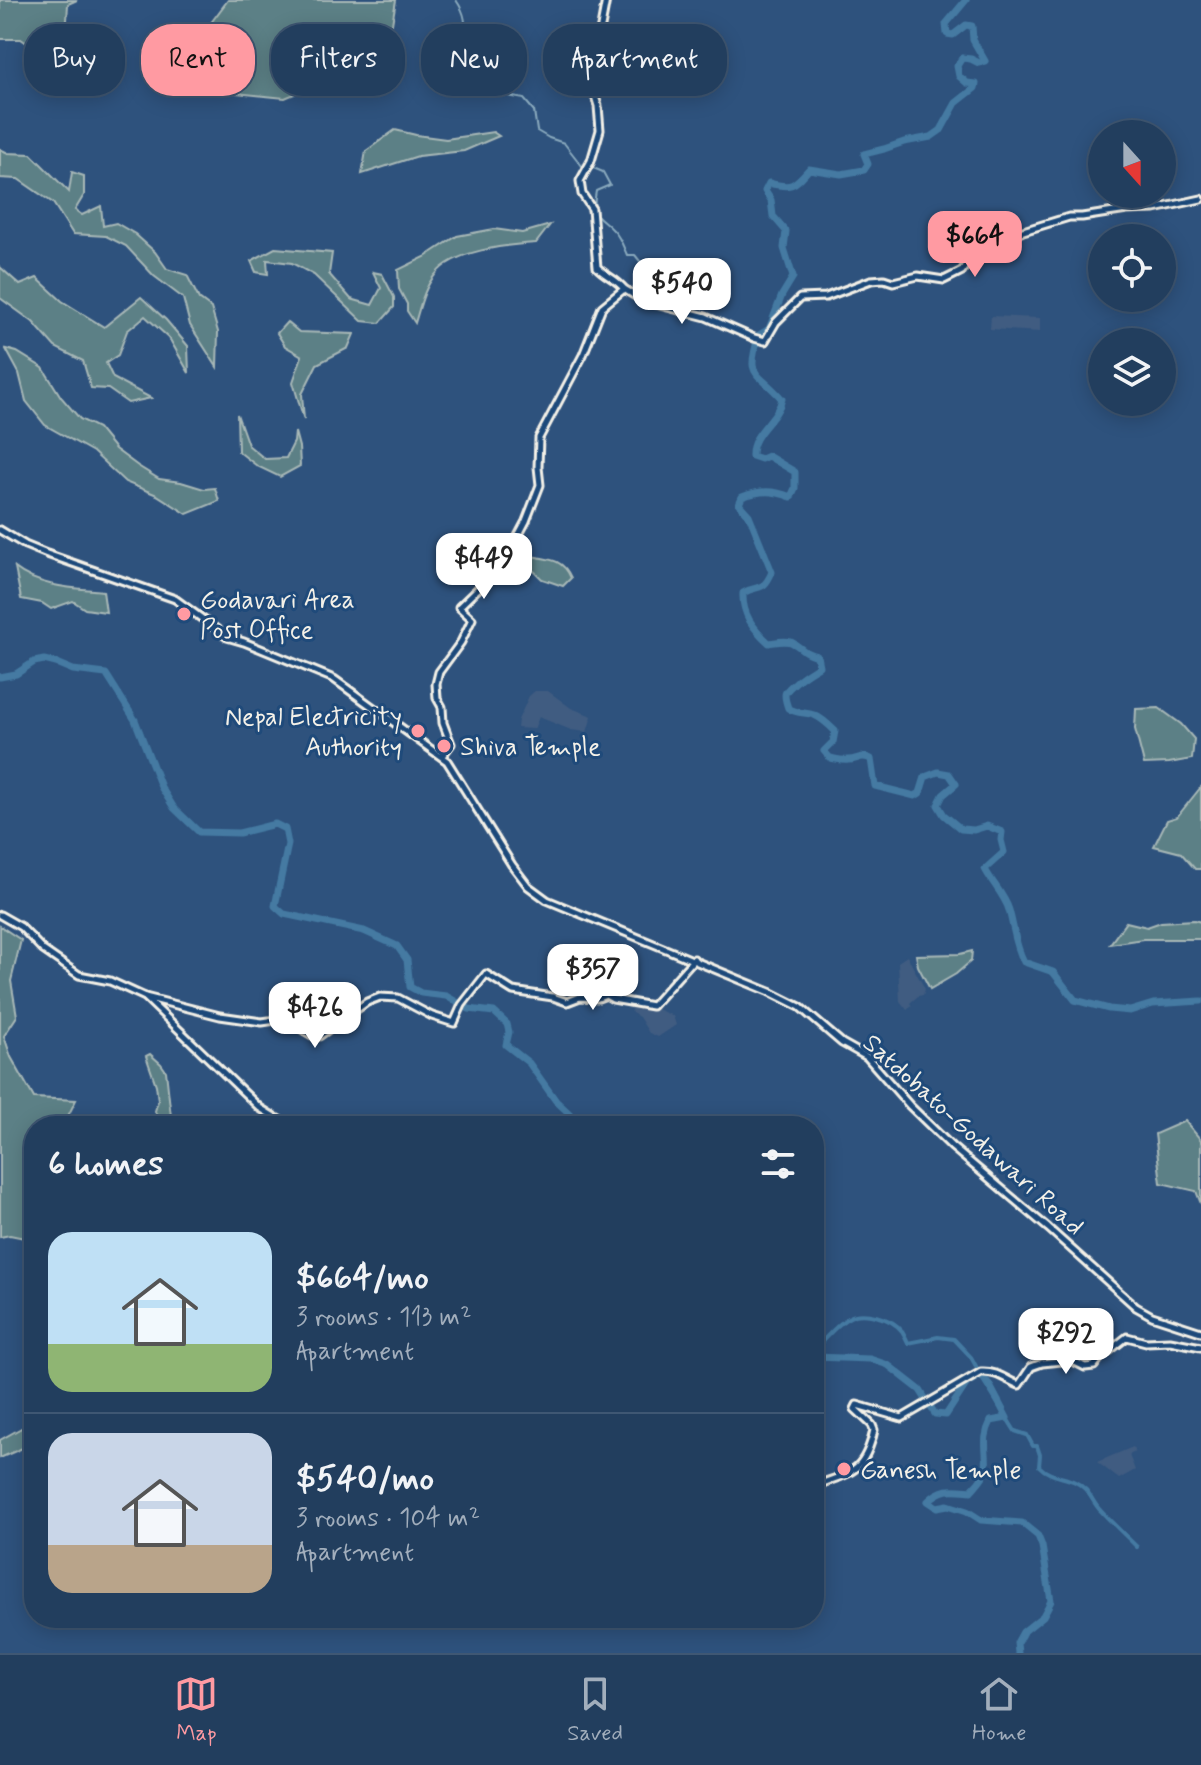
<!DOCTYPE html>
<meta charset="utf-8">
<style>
:root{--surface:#223e5e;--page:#2a4564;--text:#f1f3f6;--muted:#a2aebc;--line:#3f5773;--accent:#ff9aa2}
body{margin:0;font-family:Mynerve,sans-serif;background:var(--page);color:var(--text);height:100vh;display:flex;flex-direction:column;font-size:30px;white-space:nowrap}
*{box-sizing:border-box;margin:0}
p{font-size:26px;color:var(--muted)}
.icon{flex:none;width:44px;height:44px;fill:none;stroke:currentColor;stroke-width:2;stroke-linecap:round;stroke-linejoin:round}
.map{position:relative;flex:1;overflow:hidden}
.side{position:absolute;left:24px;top:1116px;width:800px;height:512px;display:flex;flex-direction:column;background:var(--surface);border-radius:32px;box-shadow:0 4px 20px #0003,0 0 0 2px var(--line)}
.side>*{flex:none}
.guide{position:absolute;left:24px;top:24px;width:800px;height:72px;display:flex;gap:16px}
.needle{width:52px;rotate:159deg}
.buttons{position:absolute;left:1088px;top:120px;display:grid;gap:16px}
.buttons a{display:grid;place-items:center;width:88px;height:88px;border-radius:50%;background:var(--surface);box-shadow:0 4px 20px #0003,0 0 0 2px var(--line);font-size:40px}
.price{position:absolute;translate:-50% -68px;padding:0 18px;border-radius:16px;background:#fff;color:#222;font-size:26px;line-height:52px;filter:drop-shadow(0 2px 4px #0008)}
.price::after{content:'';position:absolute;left:50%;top:48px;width:24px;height:18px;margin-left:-12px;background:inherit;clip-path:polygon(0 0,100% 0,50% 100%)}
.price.active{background:var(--accent);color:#111}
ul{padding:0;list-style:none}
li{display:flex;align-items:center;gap:24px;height:200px;padding:0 24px}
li+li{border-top:2px solid var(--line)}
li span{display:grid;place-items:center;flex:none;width:224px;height:160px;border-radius:24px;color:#555}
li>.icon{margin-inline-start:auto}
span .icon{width:96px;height:96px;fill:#fffc;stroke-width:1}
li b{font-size:34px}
h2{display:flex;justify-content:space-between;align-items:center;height:96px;padding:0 24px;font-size:34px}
.chip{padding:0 28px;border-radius:32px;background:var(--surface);box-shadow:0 4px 20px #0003,0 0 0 2px var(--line);font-size:28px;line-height:72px}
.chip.active{background:var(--accent);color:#111}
.dock{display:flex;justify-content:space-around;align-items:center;height:112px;border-top:2px solid var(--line);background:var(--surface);font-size:22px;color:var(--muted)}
.dock a{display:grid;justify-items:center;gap:4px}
.dock .active{color:var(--accent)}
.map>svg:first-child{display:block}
.built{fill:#405c81}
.green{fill:#5c8086;stroke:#a8b8b7;stroke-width:2}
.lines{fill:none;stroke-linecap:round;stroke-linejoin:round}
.stream{stroke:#8aaabe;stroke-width:2}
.canal{stroke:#447aa2;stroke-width:4}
.river{stroke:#447aa2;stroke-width:7}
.tertiary-casing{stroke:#f4f1e8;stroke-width:11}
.tertiary{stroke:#1f4a7a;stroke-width:5}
.poi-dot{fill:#ff9aa2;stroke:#1f4a7a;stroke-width:3}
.labels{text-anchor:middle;stroke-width:6;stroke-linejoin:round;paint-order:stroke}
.poi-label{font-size:26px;fill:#f4f1e8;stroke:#1f4a7a;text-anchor:start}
.street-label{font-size:26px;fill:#f4f1e8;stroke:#1f4a7a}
</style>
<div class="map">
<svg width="1201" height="1653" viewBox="0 0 1201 1653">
<rect width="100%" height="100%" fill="#2e527d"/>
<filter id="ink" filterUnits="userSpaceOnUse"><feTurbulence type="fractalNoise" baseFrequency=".0125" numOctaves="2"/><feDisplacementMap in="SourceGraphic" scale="16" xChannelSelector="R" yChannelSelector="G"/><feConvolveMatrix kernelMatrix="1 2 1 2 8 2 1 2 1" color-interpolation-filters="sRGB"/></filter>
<g filter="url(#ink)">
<g class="built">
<polygon points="991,316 1040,318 1040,332 990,329"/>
<polygon points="535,691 548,691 571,708 592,716 587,732 571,730 539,717 534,729 517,728 518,720 529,696"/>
<polygon points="907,956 925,989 923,995 918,996 910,1003 912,1006 907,1010 900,1001 898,962"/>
<polygon points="631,1004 652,1007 673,1016 676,1025 658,1037 649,1033 639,1017 632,1013 630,1008"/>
<polygon points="1133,1447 1135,1452 1129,1455 1135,1470 1119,1479 1097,1462"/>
</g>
<g class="green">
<polygon points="0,0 77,0 68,4 64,69 21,39 0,39"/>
<polygon points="228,0 396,0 392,24 360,66 285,98 216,91 189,68 210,24"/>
<polygon points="395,130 416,135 446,139 493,132 499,136 464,151 418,156 362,174 366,151"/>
<polygon points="0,149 8,153 31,154 69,192 72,172 84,176 84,195 75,210 82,215 101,206 103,226 116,223 135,234 155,252 167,269 187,275 199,299 211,308 218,332 217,367 190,325 183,298 154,276 126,246 106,236 73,234 53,203 18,179 0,178"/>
<path d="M550,225L536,243C507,245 453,250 435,275C424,288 420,307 415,323L407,311V304L399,289L398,270L425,257L457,236L494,229L522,233Z"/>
<polygon points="275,248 332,253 329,274 351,299 372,305 381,288 373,272 382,274 394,297 394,307 380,323 362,321 314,275 292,263 267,260 268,274 256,272 251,261"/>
<polygon points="0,267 20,285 37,278 62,301 104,327 141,297 166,320 188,346 189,373 169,338 145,316 127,331 118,355 106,363 113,378 151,398 128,403 108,389 91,388 83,361 55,347 33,322 0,298"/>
<polygon points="287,322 299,332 354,334 348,348 317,364 302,394 304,420 293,382 302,356 285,346 277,333"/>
<polygon points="6,349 17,352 43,368 61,397 80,419 98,428 115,449 138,466 159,479 181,482 204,489 215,488 219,501 187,514 157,495 125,482 93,452 45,425 26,401 19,373"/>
<polygon points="237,414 248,445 265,459 286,458 294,442 295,432 299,447 300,466 280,477 257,466 238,451"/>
<path d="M531,556C549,559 563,559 571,578L563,586L542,579L532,569Z"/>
<path d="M15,568C39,587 73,588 103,591L106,612L85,609L73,601L51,609L42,603L21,599Z"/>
<polygon points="1159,708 1181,724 1194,739 1192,759 1169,763 1144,764 1135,729 1136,709"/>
<polygon points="1201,787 1201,869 1195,869 1181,853 1154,846 1167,820 1177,817"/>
<polygon points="1194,920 1201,922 1201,939 1143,939 1110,944 1126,922 1147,927 1161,922"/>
<polygon points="0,926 21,940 11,981 17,1016 4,1036 11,1057 34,1098 76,1100 63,1126 34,1126 34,1240 10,1235 0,1237"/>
<polygon points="972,951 971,961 956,974 930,989 918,966 916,955 960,954"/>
<polygon points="150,1054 161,1064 166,1071 172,1126 161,1126 155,1111 158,1101 156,1085 146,1056"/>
<polygon points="1185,1121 1201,1140 1201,1204 1196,1191 1161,1183 1155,1134"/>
<polygon points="34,1421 34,1443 0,1458 0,1440"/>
</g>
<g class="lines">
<g class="stream">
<path d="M456,0C473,24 460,33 465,56C468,71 480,83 488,95L496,94L524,99L534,111L537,131L549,138L564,143L582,166H584"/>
<path d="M591,167L603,172L610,185L596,191C591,220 598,213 614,231C620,237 623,246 627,255H635L660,286"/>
</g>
<g class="canal">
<path d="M814,1350C824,1340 837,1324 848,1318C862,1309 892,1318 902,1331C903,1332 908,1342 908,1343L938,1337L954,1339L971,1357L978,1370"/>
<path d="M981,1377L1015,1431L1027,1435L1033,1446H1037L1040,1455L1039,1466C1052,1480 1072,1475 1085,1489C1091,1495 1094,1504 1100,1510C1112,1523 1125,1535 1137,1547"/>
</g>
<g class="river">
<path d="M966,0L946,24L947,34L953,35L966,25L972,26L973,40L985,61L979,63L971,59L962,58L957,66L959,76L967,83L976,84L975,88L956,103L941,130L931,137L904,142L884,149L864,154L868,164L864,170L841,174L809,169C794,186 792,189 769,183L765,191L771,200L773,216L786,231L784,248L793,277L782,295L769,329L759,335C745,379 756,369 782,399C777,421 751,432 752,456L761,459L768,456L795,472V488L791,497C772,490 761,490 742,497L739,504L749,515L772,572C762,594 760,583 743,593C742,615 753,628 769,643C776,642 784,640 791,642C802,647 802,653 817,656L819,666C811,671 804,675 797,681C785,692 782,691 788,708C797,714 805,712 814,715C822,718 829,725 835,731L833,742L824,751L830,758C836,759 842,761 848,760C858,760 861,754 871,759L875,786L915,796L920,793L925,777L938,772L949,774L956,784L943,795L938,805L944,815L961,829L974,830L987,826L1002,832L1001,840L1004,852L985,869C992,883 1005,896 1009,910C1014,928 1015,945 1024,962L1053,972L1075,1000L1109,1009L1130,1011L1153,1004L1201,1001"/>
<polyline points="0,677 16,674 34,662 44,660 56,663 73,670 106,674 135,720 161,787 174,808 199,832 239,833 275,824 285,829 288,844 275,906 284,914 364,931 397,946 407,960 410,987 421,993 446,996 469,1009 494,1012 507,1024 509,1032 506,1045 529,1063 556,1101 570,1114 573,1126"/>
<polyline points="602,1126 603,1125 609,1126"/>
<path d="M814,1357L870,1359L888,1365L920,1390L935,1414L946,1415L967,1383L981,1375L989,1384L1007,1418L991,1421C981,1440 988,1450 986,1469C985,1477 976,1485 971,1491C951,1489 943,1487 928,1501L937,1507L948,1505L967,1511L981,1520L1022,1523L1038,1536L1042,1546L1051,1601L1043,1616L1023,1632L1017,1643L1018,1653"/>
</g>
<g class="tertiary-casing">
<g id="tertiary">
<polyline points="624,289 644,301 706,317 754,338 765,341 776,322 800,298 826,297 871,280 884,279 893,282 918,276 944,280 962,271 968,261 996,244 1023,231 1069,217 1082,217 1127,210 1155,209 1201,199"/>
<polyline points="0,530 25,545 47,554 175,599 227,637 244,642 334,679 447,761 512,865 528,886 547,900 770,992 800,1007 842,1043 867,1057 910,1106 952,1147 1048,1228 1136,1307 1152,1316 1201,1332"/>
<path d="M442,756L451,744L443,723L442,707L437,698L436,684L439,672L461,642L472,619L459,607L492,575L501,558L517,538L526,521L540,485L538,467L539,438L583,355L602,307L624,289C617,279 605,276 597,267L592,209L582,194L580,181L591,161L600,130L598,106L587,69L600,32L606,0"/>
<polyline points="0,915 21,927 43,950 79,975 110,981 145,997 260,1108 289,1126"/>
<polyline points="145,997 220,1016 262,1022 276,1020 288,1021 312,1035 319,1036 367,1002 380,997 398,998 432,1016 454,1023 462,1005 486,974 513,991 553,997 567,1002 580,997 598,998 606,995 613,999 652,1006 694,959"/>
<path d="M814,1486C851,1473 865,1472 874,1430L872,1425L855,1409L857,1405L902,1418L981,1372C997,1371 1006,1380 1019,1385L1031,1367L1042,1363L1071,1360L1085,1367L1094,1366L1100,1358L1127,1337L1146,1342L1170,1341L1201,1347"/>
</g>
</g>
<use href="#tertiary" class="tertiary"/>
</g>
</g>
<g class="poi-dot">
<circle cx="184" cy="614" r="8"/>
<circle cx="418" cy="731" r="8"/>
<circle cx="444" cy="746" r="8"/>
<circle cx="844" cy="1469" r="8"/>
</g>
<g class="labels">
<g class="poi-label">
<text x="200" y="608">Godavari Area<tspan x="200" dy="30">Post Office</tspan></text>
<text x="402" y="725" text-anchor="end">Nepal Electricity<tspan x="402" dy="30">Authority</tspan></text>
<text x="460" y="755">Shiva Temple</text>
<text x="860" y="1478">Ganesh Temple</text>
</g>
<g class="street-label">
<text transform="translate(974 1134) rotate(42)" y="9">Satdobato-Godawari Road</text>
</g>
</g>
</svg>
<div class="buttons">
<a><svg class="needle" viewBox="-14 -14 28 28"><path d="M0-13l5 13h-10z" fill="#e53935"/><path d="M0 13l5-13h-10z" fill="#a2aebc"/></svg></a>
<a><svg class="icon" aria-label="locate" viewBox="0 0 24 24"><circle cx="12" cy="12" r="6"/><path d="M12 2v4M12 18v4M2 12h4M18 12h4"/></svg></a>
<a><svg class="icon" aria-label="layers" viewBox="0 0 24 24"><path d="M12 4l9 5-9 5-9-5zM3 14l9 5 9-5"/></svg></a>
</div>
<b class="price active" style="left:975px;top:279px">$664</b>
<b class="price" style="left:682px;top:326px">$540</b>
<b class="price" style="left:484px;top:601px">$449</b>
<b class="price" style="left:593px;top:1012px">$357</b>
<b class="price" style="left:315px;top:1050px">$426</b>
<b class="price" style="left:1066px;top:1376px">$292</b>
<div class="guide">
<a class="chip">Buy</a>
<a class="chip active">Rent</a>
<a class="chip">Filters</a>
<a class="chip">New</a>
<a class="chip">Apartment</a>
</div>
<section class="side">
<h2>6 homes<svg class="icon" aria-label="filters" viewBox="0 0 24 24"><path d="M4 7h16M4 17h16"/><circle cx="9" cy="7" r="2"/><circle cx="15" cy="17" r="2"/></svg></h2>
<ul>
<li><span style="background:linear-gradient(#bfe0f5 70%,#8fb573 0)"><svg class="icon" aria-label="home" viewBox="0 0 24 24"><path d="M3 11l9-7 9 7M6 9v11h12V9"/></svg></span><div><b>$664/mo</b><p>3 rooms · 113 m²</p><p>Apartment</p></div></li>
<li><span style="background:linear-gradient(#c9d6e8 70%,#b9a48a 0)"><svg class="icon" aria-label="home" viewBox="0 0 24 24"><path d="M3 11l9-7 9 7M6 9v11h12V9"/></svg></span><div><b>$540/mo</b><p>3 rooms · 104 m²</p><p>Apartment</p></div></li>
</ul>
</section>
</div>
<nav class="dock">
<a class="active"><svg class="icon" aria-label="map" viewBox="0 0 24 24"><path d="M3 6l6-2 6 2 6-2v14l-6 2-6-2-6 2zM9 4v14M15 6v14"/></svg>Map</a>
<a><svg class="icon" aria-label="saved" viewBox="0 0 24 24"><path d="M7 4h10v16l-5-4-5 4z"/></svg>Saved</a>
<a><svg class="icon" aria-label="home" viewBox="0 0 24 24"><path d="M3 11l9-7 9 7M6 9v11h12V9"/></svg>Home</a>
</nav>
